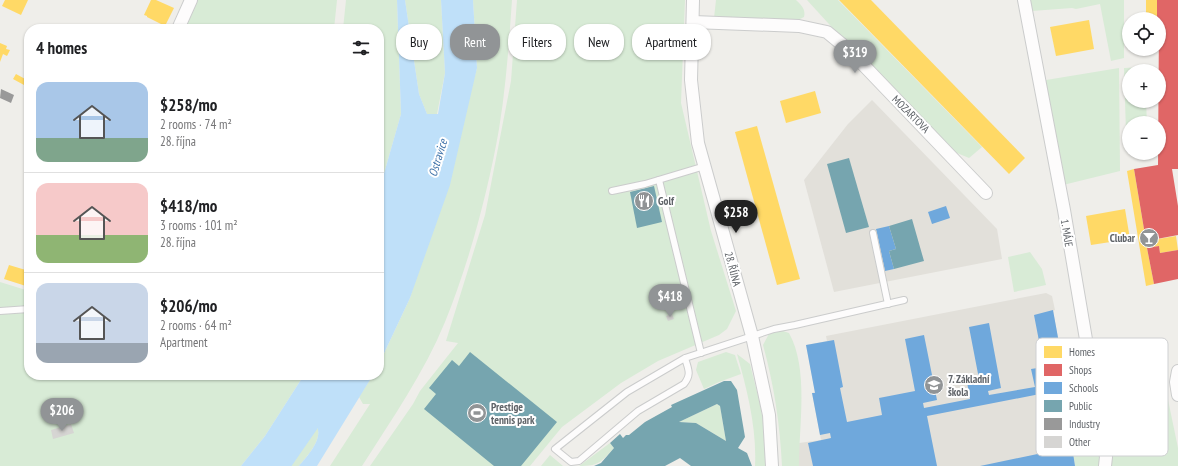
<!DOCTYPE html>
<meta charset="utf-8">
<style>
:root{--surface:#fff;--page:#f6f6f6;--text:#202124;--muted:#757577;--line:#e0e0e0;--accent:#919496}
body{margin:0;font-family:"PT Sans Narrow",sans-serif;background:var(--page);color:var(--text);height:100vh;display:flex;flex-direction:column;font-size:15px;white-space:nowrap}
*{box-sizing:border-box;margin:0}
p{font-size:13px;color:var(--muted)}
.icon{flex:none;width:22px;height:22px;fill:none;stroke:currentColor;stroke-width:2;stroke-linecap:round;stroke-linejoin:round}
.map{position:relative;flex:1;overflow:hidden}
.sheet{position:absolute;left:24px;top:24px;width:360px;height:356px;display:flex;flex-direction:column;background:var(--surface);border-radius:16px;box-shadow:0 1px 3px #0004}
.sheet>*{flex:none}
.hud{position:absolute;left:396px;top:24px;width:380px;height:36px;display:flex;gap:8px}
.tools{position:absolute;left:1122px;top:12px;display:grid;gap:8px}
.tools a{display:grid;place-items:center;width:44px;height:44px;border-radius:50%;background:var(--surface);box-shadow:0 1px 3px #0004;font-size:20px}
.price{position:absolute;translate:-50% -34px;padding:0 9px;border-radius:14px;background:var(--accent);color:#fff;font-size:13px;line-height:26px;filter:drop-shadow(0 1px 2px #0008)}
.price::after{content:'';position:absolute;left:50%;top:24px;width:12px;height:9px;margin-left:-6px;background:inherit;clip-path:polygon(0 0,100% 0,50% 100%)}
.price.on{background:#222;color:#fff}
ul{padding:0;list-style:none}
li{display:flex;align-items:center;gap:12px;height:100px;padding:0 12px}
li+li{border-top:1px solid var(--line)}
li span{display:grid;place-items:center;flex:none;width:112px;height:80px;border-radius:12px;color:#555}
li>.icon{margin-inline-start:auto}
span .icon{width:48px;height:48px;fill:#fffc;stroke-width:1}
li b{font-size:17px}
h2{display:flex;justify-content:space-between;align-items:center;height:48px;padding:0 12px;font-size:17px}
.pill{padding:0 14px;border-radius:16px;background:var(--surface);box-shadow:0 1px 3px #0004;font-size:14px;line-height:36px}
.pill.on{background:var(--accent);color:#fff}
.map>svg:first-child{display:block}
.education{fill:#e2e0da}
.green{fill:#d8ebd6}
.water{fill:#bfe0f9}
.homes{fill:#ffd966}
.shops{fill:#e06666}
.schools{fill:#6fa8dc}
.public{fill:#76a5af;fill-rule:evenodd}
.industry{fill:#999}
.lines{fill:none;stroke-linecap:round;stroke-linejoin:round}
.river{stroke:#bfe0f9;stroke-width:24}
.building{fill:#d6d5d3}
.lane-casing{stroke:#cbcccc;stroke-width:8}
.street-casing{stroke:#cbcccc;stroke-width:14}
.lane{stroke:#fdfcfc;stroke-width:6}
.street{stroke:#fdfcfc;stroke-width:12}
.labels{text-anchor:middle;stroke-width:4;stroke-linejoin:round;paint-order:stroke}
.street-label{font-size:11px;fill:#5f6368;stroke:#fff}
.poi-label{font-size:11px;font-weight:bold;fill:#5f6368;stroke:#fff;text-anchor:start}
.water-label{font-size:12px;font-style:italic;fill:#4174aa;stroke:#fff}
.key{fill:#fff;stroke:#cfd0d2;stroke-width:1}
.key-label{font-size:11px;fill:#5f6368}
</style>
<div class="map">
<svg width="1178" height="466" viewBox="0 0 1178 466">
<rect width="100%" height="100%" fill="#efeeea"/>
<g class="education">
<polygon points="872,100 997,229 1002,259 834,292 804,180 848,124"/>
<polygon points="1046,293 1052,296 1055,310 1053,311 1065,376 1053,378 1067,454 1073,453 1075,466 799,466 799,443 821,440 812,393 815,392 806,345 827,341 826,336"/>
</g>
<g class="green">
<polygon points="196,0 337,0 334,29 183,29"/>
<polygon points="346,0 397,0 401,114 379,191 379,29 343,29"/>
<polygon points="405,0 441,0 445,73 437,114 427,114 419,94"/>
<path d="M473,0H512C509,43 506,87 499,129C488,192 469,263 445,322C424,373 392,419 362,466H330L370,404H363L359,397L373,375H379V364L410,298L477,68Z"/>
<polygon points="517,0 685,0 681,103 711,231 736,311 727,329 719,335 658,361 621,383 562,427 530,466 370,466 413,404 420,391 458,343 446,341 485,215 511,81"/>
<path d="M716,0H796C801,5 806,9 804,17L796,21L714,18Z"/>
<polygon points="807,0 838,0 982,147 969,158 957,153 849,46"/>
<polygon points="1030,0 1124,0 1124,58 1111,61 1100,4 1076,9 1072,8 1032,11"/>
<polygon points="1145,67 1145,71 1129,71 1129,101 1146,101 1147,123 1129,123 1129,133 1126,133 1124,68"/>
<polygon points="1119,68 1120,171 1059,186 1040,81"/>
<polygon points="1030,252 1042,269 1046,285 1014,292 1008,257"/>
<polygon points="0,282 29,291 29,375 304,375 265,436 241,466 0,466"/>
<path d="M780,330L789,333C809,369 799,425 799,466H782C780,424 774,385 763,345L770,332Z"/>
<polygon points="726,352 735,355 741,374 719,382 704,389 696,370 698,362"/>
<path d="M737,354L750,364L760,404L766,437L767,466H755C757,429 747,389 737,354Z"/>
<polygon points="1166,390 1178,448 1178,466 1075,466 1073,453 1067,454 1058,409 1105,399 1113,440 1156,434 1150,401 1134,403 1133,396"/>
<polygon points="717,404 720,406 726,441 696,423 679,422"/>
<path d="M313,425L317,426C323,440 307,456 299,466H282C290,444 290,434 313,425Z"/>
<path d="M610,443L614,448C601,462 599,466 579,466Z"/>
<polygon points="550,455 563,466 541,466"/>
</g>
<g class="water">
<polygon points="397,0 405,0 419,94 427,114 438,114 445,73 441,0 473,0 477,68 450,185 410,298 379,364 379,191 401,114"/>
<path d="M304,375H373L317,466H299C307,456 323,440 317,426L313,425C290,434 290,444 282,466H241L265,436Z"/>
</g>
<g class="homes">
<polygon points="5,0 28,0 21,15 2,6"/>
<polygon points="151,0 156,0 174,8 165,26 147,17 147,16 144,15"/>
<polygon points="839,0 871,0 1025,158 1009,174"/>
<rect x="1146" y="0" width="11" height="19"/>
<polygon points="1089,20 1094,49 1056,56 1050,27"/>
<polygon points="84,24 96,29 81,29"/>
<polygon points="0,43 7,46 6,49 10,50 7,56 3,54 0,62"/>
<polygon points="16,74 27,80 24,85 13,79"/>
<polygon points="815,91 821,113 786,123 780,101"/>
<polygon points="757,126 800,279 777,285 735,132"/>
<polygon points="1134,169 1146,241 1176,236 1178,250 1160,253 1159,246 1147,248 1154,284 1146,286 1127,171"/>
<polygon points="1125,209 1130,239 1091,245 1086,216"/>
<polygon points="9,265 29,271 29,287 4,279"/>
</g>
<g class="shops">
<polygon points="1157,0 1178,0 1178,169 1172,169 1178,206 1178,235 1146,241 1134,169 1158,165 1159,19 1157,19"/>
<polygon points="1159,246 1160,253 1178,250 1178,279 1154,284 1147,248"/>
</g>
<g class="schools">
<polygon points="946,206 950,218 932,224 928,212"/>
<polygon points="889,226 896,249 889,251 894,269 885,271 876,229"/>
<polygon points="1053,310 1065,376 1053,378 1067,454 1073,453 1075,466 980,466 1052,451 1040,394 927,416 937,466 813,466 808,443 831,438 830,433 820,435 812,393 815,393 806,345 834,340 843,387 840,388 847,422 882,415 879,398 915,391 905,339 924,335 937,400 923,403 924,408 970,399 967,382 979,379 969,327 989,323 1001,388 988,391 989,395 1035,387 1031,369 1044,367 1034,315"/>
</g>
<g class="public">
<polygon points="849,158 869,227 846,233 827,164"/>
<polygon points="654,186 662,222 637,228 630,192"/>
<polygon points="912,219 924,261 894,269 889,251 896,249 889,226"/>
<polygon points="470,352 557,422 521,466 494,466 424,409 436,394 429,388 452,360 459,366"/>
<path d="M724,381H731L737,390L745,437L738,448L747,453L752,466H691L680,458L665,466H594L601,463L614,448L610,443L620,434L623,438L626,435H629L645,422L672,407L671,405ZM717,404L720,406L726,441L696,423L679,422Z"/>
</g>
<polygon class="industry" points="1,89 14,95 11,103 0,98"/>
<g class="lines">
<polyline class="river" points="277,466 340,375"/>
</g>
<g class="building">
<polygon points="672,314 674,319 668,321 666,316"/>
<polygon points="71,424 74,433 53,439 51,430"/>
</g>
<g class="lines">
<g class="lane-casing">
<g id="lane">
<polyline points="659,180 701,353"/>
<polyline points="612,191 645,184 705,166"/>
<polyline points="873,233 888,304"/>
<polyline points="0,311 29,309"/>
<path d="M685,358C688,369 692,374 684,384L638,411L579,461L571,462L555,449L627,392L685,358L774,329L795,325L904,300"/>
</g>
</g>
<g class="street-casing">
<g id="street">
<polyline points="693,0 691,80 698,143 752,336 769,415 772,466"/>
<polyline points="1024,0 1064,210 1106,457 1105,466"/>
<polyline points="693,22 799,26 827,32 850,51 986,193"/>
<polyline points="178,29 191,0"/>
<polyline points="1178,371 1176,382 1178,395"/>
</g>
</g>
<use href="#lane" class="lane"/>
<use href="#street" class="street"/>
</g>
<defs>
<g id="restaurant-disc" transform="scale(1)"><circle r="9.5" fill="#919496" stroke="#fff"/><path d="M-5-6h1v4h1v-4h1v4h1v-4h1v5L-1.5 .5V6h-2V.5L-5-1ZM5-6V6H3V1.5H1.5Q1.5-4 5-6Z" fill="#fff"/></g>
<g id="bar-disc" transform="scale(1)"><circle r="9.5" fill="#919496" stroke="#fff"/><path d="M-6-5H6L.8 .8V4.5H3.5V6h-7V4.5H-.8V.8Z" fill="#fff"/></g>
<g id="school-disc" transform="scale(1)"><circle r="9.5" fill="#919496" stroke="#fff"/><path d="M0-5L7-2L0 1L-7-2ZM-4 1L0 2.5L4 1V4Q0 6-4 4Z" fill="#fff"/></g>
<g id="stadium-disc" transform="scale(1)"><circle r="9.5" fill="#919496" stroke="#fff"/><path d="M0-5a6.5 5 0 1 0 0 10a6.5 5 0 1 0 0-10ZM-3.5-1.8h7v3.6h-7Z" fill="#fff"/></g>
</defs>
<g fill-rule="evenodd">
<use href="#restaurant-disc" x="644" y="201"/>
<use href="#bar-disc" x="1149" y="238"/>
<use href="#school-disc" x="934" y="385"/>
<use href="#stadium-disc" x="477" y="413"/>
</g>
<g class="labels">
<g class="street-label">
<text transform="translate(911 114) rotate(45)" y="4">MOZARTOVA</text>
<text transform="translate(1067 233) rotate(81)" y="4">1. MÁJE</text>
<text transform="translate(733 269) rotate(75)" y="4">28. ŘÍJNA</text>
</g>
<g class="poi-label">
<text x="658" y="205">Golf</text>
<text x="1135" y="242" text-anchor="end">Clubar</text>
<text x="948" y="383">7. Základní<tspan x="948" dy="13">škola</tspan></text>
<text x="491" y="411">Prestige<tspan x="491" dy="13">tennis park</tspan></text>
</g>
<g class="water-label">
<text transform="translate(438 158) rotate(-73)" y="4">Ostravice</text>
</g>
</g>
<rect x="1036" y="338" width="132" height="118" rx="6" class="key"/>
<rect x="1044" y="346" width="18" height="12" fill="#ffd966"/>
<rect x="1044" y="364" width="18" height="12" fill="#e06666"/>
<rect x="1044" y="382" width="18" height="12" fill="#6fa8dc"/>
<rect x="1044" y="400" width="18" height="12" fill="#76a5af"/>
<rect x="1044" y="418" width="18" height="12" fill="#999"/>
<rect x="1044" y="436" width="18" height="12" fill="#d6d5d3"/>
<g class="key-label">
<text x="1069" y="356">Homes</text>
<text x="1069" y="374">Shops</text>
<text x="1069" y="392">Schools</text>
<text x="1069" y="410">Public</text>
<text x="1069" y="428">Industry</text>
<text x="1069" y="446">Other</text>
</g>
</svg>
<div class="tools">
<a><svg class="icon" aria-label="locate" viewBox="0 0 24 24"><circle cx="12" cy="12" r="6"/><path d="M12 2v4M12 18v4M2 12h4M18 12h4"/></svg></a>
<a>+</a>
<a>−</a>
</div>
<b class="price" style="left:855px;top:74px">$319</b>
<b class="price on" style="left:736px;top:234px">$258</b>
<b class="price" style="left:670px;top:318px">$418</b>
<b class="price" style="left:62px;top:432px">$206</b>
<div class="hud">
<a class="pill">Buy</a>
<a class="pill on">Rent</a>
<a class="pill">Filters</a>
<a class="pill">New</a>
<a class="pill">Apartment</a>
</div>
<section class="sheet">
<h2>4 homes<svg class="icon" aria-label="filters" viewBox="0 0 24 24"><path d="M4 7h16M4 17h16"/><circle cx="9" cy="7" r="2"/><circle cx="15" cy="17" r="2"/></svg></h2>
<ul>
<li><span style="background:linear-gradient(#a9c7e8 70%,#7fa58c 0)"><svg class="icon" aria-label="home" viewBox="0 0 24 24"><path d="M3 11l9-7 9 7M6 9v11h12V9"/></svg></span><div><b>$258/mo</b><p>2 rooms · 74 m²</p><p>28. října</p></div></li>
<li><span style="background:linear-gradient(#f6c9c9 65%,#8fb573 0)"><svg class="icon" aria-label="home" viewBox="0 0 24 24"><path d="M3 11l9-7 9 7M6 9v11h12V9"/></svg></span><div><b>$418/mo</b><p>3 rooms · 101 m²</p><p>28. října</p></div></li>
<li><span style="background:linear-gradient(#c9d6e8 75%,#9aa5b1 0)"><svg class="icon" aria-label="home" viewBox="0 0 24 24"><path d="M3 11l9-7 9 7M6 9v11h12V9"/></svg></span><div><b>$206/mo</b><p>2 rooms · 64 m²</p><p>Apartment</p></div></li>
</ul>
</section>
</div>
